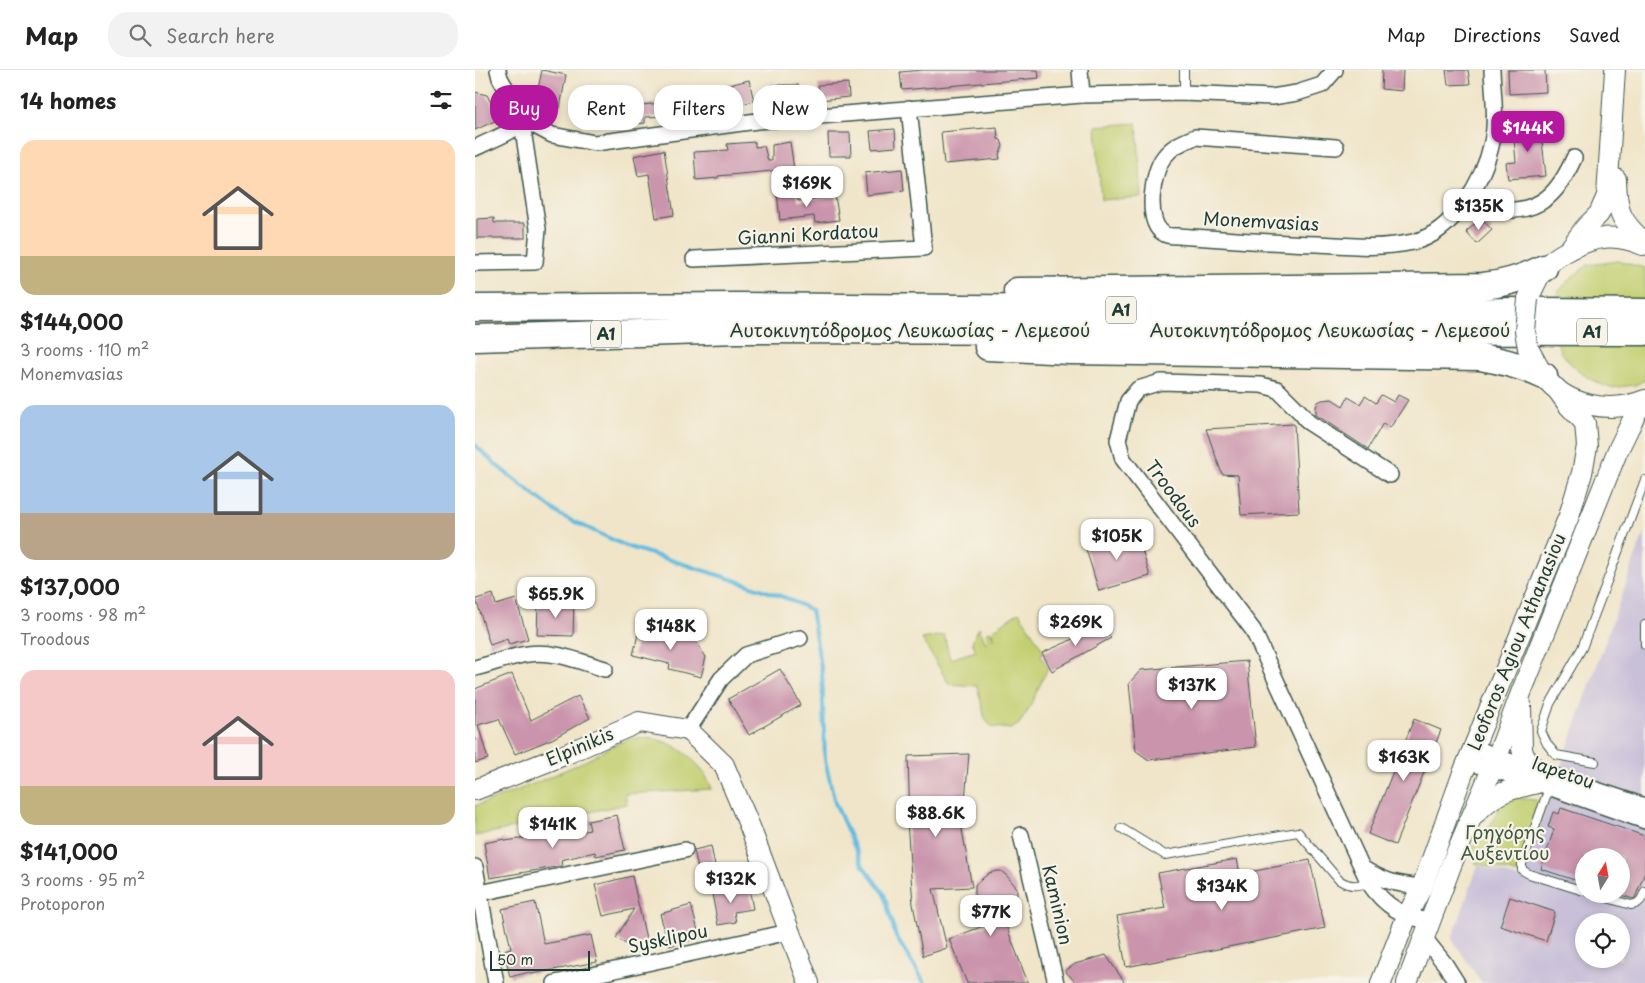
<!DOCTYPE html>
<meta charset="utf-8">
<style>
:root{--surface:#fff;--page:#f2f2f2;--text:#222;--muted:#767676;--line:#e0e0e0;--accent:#b5179e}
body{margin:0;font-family:"Playpen Sans",sans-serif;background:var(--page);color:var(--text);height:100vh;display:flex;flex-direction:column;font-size:19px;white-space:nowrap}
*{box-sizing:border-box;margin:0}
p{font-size:16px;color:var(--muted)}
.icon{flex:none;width:28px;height:28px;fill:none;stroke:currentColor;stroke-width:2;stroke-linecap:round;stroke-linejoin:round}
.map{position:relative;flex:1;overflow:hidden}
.drawer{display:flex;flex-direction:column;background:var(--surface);width:475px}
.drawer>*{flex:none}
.banner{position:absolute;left:15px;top:15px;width:475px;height:45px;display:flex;gap:10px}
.needle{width:32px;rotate:11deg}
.fabs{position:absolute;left:1100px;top:778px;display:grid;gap:10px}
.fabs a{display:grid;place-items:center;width:55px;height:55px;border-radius:50%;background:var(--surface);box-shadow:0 2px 8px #0003;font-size:25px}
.scale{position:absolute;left:15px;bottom:12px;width:100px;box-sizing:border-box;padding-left:5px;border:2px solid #1f3d34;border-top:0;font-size:14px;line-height:18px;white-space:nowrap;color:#1f3d34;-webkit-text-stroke:4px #f7f3e8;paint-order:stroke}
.price{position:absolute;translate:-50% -42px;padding:0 11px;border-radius:10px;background:#fff;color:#222;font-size:16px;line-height:32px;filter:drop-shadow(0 1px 2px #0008)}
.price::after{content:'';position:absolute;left:50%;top:30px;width:15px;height:11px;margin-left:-8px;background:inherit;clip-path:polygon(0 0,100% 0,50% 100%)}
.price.active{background:var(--accent);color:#fff}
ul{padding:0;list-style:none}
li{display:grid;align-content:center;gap:10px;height:265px;padding:0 20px}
li span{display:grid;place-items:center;height:155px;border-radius:15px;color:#555}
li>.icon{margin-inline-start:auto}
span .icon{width:90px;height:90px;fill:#fffc;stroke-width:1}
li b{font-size:21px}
h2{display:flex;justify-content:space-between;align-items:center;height:60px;padding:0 20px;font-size:21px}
.tag{padding:0 18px;border-radius:20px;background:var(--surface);box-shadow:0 2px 8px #0003;font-size:18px;line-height:45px}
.tag.active{background:var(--accent);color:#fff}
header{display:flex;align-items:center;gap:30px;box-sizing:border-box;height:70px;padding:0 25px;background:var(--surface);border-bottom:1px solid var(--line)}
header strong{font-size:24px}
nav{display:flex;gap:28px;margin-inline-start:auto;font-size:18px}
.search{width:350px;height:45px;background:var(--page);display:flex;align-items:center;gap:12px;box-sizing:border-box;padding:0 18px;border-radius:20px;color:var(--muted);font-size:19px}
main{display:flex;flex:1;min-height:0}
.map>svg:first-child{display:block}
.industrial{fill:#c8bfd8;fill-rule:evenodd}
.green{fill:#c2cf71;stroke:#708652}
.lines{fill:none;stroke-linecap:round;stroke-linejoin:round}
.stream{stroke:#61bbdf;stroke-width:4}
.building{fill:#ca94ac}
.lane-casing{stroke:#3e564a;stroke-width:10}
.street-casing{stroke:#3e564a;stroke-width:18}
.secondary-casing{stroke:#3e564a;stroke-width:22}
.highway-casing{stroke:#3e564a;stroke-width:29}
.lane{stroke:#fff;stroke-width:8}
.street{stroke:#fff;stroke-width:15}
.secondary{stroke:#fff;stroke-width:20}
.highway{stroke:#fff;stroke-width:26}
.secondary-bridge-casing{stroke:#3e564a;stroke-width:22;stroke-linecap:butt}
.secondary-bridge{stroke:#fff;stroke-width:20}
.labels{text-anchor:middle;stroke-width:4.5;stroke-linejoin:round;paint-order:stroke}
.shield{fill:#f7f3e8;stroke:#60746a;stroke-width:1}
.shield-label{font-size:16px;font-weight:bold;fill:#1f3d34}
.street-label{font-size:18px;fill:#1f3d34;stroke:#f7f3e8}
.park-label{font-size:18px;fill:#405a40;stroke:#f7f3e8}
</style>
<header>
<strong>Map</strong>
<div class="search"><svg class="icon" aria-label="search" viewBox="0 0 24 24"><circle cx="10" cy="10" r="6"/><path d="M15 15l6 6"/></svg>Search here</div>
<nav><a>Map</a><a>Directions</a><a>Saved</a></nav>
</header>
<main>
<section class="drawer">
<h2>14 homes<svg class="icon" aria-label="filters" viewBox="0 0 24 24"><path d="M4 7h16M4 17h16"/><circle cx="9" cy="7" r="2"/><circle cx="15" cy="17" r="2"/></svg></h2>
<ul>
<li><span style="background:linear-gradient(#ffd9b3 75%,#c2b280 0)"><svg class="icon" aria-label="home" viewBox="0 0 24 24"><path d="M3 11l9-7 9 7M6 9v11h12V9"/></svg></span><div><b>$144,000</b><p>3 rooms · 110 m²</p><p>Monemvasias</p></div></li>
<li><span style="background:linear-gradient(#a9c7e8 70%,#b9a48a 0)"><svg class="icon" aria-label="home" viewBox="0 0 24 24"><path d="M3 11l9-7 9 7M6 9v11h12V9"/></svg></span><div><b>$137,000</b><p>3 rooms · 98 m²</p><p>Troodous</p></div></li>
<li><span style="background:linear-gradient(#f6c9c9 75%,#c2b280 0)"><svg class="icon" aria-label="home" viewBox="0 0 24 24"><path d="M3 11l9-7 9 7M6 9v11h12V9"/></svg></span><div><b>$141,000</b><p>3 rooms · 95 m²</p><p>Protoporon</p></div></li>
</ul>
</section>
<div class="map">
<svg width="1170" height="913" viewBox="0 0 1170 913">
<rect width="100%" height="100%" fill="#f7f3e8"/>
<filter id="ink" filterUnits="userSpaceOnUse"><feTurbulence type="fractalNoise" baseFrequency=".02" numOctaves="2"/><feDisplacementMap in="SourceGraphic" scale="10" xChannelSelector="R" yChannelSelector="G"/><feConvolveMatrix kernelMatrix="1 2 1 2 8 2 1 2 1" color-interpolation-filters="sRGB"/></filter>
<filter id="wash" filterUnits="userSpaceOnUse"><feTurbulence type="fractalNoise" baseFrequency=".0096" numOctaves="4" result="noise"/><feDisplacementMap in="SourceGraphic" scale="20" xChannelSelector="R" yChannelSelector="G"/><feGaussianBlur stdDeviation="1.12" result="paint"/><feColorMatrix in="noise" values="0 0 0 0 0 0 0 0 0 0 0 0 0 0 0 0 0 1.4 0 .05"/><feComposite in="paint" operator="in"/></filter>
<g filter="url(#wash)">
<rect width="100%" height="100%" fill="#f0e5c9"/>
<path class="industrial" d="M1170,460V913H1007L977,869L1003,795L1046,809ZM1109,786H1146V824H1109ZM1109,851H1146V889H1109Z"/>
<g class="green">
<polygon points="662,53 667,127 626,130 621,56"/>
<polygon points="1143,191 1170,198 1170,310 1160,315 1135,318 1121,312 1104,302 1096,294 1086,283 1082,271 1080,236 1083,222 1097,207 1113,195"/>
<polygon points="544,542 568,580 566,586 573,598 552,642 544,654 536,659 517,657 510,649 502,616 474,614 447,569 469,565 475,589 501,581 497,572 504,557 510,572 513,571 511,563 515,561 519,569 518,560"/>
<path d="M159,668C168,668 177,668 187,671C208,677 230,698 237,719L150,724L152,734L0,766V736C38,723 74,708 110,691C126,683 141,672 159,668Z"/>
<polygon points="1040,728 1060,730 1071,734 1044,804 1000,793 996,779 1015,756 1026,734"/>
</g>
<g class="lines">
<polyline class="stream" points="0,375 26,399 85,445 151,476 262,511 311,528 336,540 347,603 350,690 360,733 388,796 409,824 421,867 450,913"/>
</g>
<g id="blocks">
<g class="building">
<polygon points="67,0 91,5 85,38 60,33"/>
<polygon points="448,0 563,0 564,8 427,20 425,2"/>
<polygon points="907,0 928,0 927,21 906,19"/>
<polygon points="971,0 993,0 995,14 973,15"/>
<polygon points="1033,0 1070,0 1071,22 1034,24"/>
<polygon points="274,10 279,31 238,41 233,20"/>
<polygon points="373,13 374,27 345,30 343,15"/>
<polygon points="297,15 324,15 324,32 297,33"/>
<polygon points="217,20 218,45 170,47 170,53 139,56 137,38 186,33 185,21"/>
<polygon points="0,22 12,25 24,49 0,60"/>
<polygon points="1069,55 1070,71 1067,71 1071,106 1033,109 1031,93 1041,92 1038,58"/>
<polygon points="522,57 523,69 526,70 528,76 524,84 525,89 469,94 466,62"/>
<polygon points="420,59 421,77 397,79 395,61"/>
<polygon points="353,63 375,63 376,86 354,86"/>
<polygon points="280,72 280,77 289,76 293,91 297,91 297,75 315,72 319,99 243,106 243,108 221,110 219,82 253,80 252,74"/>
<polygon points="189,80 199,145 181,148 174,104 163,106 159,86"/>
<polygon points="427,99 429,121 392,125 390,103"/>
<polygon points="322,121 323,131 360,126 364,150 340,153 339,146 305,150 302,123"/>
<polygon points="19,148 19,153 50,153 50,168 2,168 2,149"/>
<polygon points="1006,148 1017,160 1002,174 991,162"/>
<polygon points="906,325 919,332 923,325 933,330 915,358 908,353 893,379 841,345 841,337 843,332 847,330 857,329 868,336 873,327 885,334 890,326 901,333"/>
<polygon points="819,354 824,442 766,445 763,405 747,404 731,359"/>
<polygon points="661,461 675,506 624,521 610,476"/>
<polygon points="18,524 21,535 41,529 53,569 34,574 32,569 15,575 1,529"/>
<polygon points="63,533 99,533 98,566 62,565"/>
<polygon points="627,552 636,568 577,601 567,583 592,572"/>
<polygon points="165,556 219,569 231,587 226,607 194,599 195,594 158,585"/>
<polygon points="772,591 781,677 674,690 661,681 654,613 666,600"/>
<polygon points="305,599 326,635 274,665 253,629"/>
<polygon points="37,604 56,650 103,626 115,648 77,669 40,684 24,649 3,655 13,689 0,693 0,619"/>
<polygon points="939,649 966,660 920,775 893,764"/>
<polygon points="494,684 489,742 484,742 497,817 458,819 472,878 448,886 438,834 432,751 435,751 433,686"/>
<polygon points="1086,738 1170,766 1170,802 1160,828 1158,829 1146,825 1146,786 1109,786 1109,813 1066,799 1079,759 1073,757 1078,742 1084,744"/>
<polygon points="142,745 150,780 121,786 120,782 86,790 87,796 15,808 9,773 30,769 30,771 51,768 81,763 82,767 115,760 113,751"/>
<polygon points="236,776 241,801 224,804 219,780"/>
<polygon points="762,789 765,804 835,790 850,858 651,897 642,846 690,838 683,803"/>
<polygon points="522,801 526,801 531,805 542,818 542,829 537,836 527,845 553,913 492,913 474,869 519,852 500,830 500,815 514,803"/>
<polygon points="157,806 172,873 166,883 141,868 159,839 128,846 120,815"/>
<polygon points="274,817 278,839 259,842 261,852 243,855 237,824"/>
<polygon points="1035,827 1080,842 1071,871 1025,856"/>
<polygon points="60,832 69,874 116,865 122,892 56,904 55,902 35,907 29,880 36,878 27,839"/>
<polygon points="216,835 225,868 194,876 185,844"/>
<polygon points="631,885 650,913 601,913 590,901 600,894"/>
</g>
</g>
</g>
<g filter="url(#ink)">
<use href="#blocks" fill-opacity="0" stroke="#3e564a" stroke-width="1"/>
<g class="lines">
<g class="lane-casing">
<g id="lane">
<polyline points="709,23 709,0"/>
<polyline points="1170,555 1170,575"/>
<polyline points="1120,692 1081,685 1072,674 1066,661 1075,634 1107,578 1170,410"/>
<polyline points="1074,718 1047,794 1047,800 1054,804 1109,821"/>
<path d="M646,758L690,785L823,762L864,810C875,817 882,816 894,813"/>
<path d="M1119,824L1156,835C1165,834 1167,829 1170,821"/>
</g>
</g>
<g class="street-casing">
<g id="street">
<polyline points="23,0 25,8 49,50 77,65 120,73 282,51 607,25 709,23 797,27 822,23 847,15 860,0"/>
<polyline points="605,0 607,25"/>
<path d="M861,77L720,67C708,72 697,76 689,87C677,102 670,151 688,163C691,166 698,166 703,166C749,169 796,173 843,174C875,176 906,179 938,172C978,163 1009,110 1017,72C1022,49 1018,24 1017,0"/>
<path d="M0,78C13,71 40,62 49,50"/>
<path d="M992,129C1002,132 1015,138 1026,140C1066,143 1084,122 1099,88"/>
<polyline points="219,189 449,178 434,38"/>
<polyline points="0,193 60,192 63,159 47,53"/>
<path d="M915,405L833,352L827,344L802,319L786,315L686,312L663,319L653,331L643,370L648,389L778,560L894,813C911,838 927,845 955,852"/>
<path d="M0,598C17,594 36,586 53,584C79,580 106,592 130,599"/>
<polyline points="213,660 246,609 271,585 325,568"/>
<polyline points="999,677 1022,687 1170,736"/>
<polyline points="993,692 1062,713 1170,751"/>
<polyline points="546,765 581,913"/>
<polyline points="0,797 21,913"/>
<path d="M887,798C910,812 921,814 947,817"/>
<polyline points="5,823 210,780"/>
<polyline points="950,869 970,894 982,913"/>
<polyline points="80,913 314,862"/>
</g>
</g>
<g class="secondary-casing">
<g id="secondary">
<path d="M1141,109C1142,142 1145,151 1170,173"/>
<polyline points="1094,180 1110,158 1124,144 1132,126 1140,0"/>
<path d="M1053,229C1058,219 1063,207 1069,198C1076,190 1085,185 1094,180C1120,166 1140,163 1168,175"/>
<path d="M1053,278C1058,287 1063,297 1068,305C1091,337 1136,344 1170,330"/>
<polyline points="1046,635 1047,679 1049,686 1060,698"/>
<polyline points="0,720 89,685 164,652 213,660 249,695 275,757 334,913"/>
<path d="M1001,743C1022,721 1033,720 1062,713"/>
<polyline points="906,913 932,846 947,817 988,703 1094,446 1107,403 1112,376 1110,353 1094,336 1081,318"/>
<polyline points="932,913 977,793 1022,687 1046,623 1142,382 1162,341 1170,333"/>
</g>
</g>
<g class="highway-casing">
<g id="highway">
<path d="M542,221L1008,216C1031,214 1049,208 1069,198"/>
<polyline points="0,238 261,236 920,242 1066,241 1170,242"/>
<polyline points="0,268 263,260 1170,262"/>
<path d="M513,277L595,281L1005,287C1028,291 1048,296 1069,306"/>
</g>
</g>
<use href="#lane" class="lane"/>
<use href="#street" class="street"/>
<use href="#secondary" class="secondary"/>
<use href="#highway" class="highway"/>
<g class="secondary-bridge-casing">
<polyline id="secondary-bridge" points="1053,229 1050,261 1053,278"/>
</g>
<use href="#secondary-bridge" class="secondary-bridge"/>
</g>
</g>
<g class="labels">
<g class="shield">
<rect x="631" y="226.5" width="30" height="27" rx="4"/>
<rect x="1102" y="248.5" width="30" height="27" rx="4"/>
<rect x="116" y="250.5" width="30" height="27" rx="4"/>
</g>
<g class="shield-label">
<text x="646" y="246">A1</text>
<text x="1117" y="268">A1</text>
<text x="131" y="270">A1</text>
</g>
<g class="street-label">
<text transform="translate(786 152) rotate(3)" y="6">Monemvasias</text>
<text transform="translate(333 165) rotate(-3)" y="6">Gianni Kordatou</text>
<text x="435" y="267">Αυτοκινητόδρομος Λευκωσίας - Λεμεσού</text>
<text x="855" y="267">Αυτοκινητόδρομος Λευκωσίας - Λεμεσού</text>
<text transform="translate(698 424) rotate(53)" y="6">Troodous</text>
<text transform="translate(1042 572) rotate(-68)" y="6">Leoforos Agiou Athanasiou</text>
<text transform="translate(105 677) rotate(-23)" y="6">Elpinikis</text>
<text transform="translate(1088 703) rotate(19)" y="6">Iapetou</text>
<text transform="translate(582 835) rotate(77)" y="6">Kaminion</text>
<text transform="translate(193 869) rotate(-12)" y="6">Sysklipou</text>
</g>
<g class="park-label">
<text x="1030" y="769">Γρηγόρης<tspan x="1030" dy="21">Αυξεντίου</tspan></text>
</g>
</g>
</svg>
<div class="fabs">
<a><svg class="needle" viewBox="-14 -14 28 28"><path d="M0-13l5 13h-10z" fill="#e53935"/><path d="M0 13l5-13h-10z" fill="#767676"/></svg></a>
<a><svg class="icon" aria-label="locate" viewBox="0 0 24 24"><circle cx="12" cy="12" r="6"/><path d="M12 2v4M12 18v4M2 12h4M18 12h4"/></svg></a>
</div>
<div class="scale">50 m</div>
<b class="price active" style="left:1053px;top:83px">$144K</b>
<b class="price" style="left:332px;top:138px">$169K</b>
<b class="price" style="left:1004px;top:161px">$135K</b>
<b class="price" style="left:642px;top:491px">$105K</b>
<b class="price" style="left:81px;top:549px">$65.9K</b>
<b class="price" style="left:601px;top:577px">$269K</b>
<b class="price" style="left:196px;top:581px">$148K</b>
<b class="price" style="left:717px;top:640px">$137K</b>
<b class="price" style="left:929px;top:712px">$163K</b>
<b class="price" style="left:461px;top:768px">$88.6K</b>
<b class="price" style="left:78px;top:779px">$141K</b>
<b class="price" style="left:256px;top:834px">$132K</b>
<b class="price" style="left:747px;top:841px">$134K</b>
<b class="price" style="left:516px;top:867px">$77K</b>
<div class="banner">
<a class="tag active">Buy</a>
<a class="tag">Rent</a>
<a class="tag">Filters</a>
<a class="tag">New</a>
</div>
</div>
</main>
